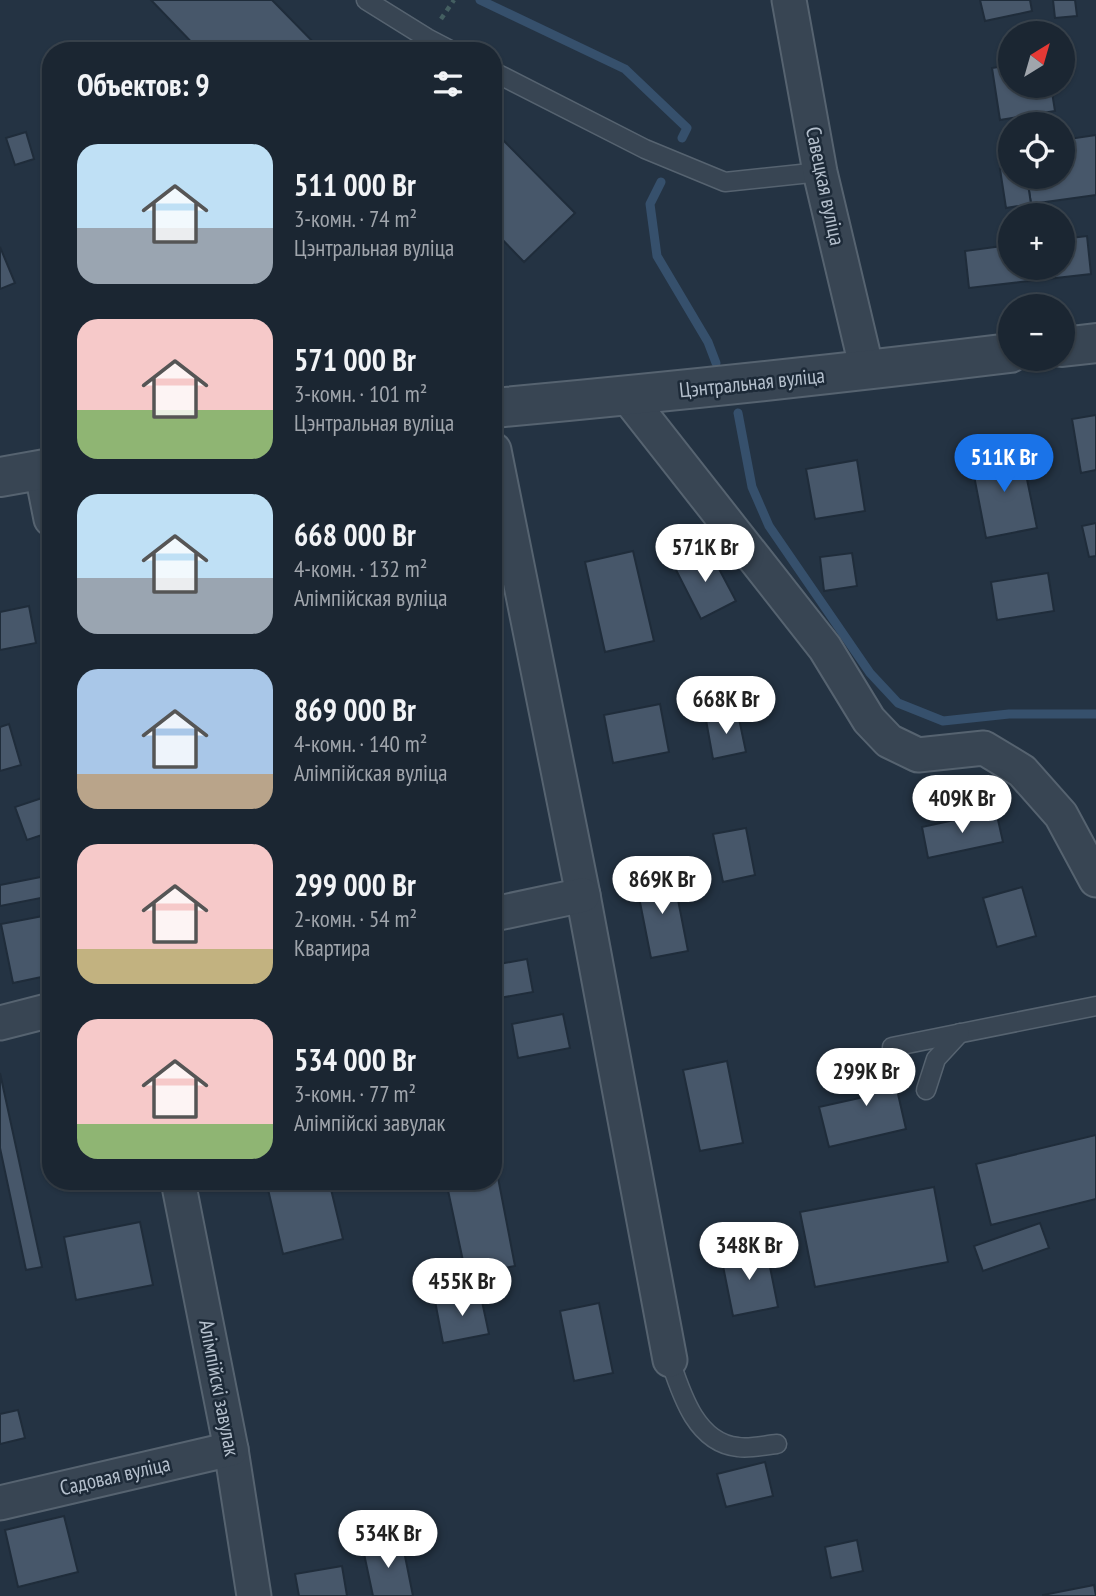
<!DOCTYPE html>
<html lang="ru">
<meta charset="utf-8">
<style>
:root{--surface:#1b2632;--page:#242e3a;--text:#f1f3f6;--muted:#a0a5ac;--line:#39434d;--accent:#1a73e8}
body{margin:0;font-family:"PT Sans Narrow",sans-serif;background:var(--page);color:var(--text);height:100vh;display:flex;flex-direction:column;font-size:26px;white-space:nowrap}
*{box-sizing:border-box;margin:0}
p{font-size:23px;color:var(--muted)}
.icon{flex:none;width:38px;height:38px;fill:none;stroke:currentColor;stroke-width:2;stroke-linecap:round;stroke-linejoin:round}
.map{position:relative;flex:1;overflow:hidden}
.sheet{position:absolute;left:42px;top:42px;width:460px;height:1148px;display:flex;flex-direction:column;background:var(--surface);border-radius:28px;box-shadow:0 2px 5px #0004,0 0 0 2px var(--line)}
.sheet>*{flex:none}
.needle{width:46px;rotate:37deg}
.controls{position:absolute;left:998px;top:21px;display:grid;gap:14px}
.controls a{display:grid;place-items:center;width:77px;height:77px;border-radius:50%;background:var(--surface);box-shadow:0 2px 5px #0004,0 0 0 2px var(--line);font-size:35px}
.price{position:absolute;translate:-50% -60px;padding:0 16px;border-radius:24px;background:#fff;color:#222;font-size:23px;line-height:46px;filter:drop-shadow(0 2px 4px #0008)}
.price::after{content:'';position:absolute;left:50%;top:42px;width:21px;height:16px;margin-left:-10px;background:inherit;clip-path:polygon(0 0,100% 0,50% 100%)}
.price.active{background:var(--accent);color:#fff}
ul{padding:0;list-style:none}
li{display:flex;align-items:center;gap:21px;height:175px;padding:0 35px}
li span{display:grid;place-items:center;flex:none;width:196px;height:140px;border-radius:21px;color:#555}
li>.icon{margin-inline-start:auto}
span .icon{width:84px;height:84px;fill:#fffc;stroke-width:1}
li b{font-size:30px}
h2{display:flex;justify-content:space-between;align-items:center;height:84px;padding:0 35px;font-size:30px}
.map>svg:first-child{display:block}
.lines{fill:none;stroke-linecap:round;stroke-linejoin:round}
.stream{stroke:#36506c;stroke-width:9}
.building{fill:#47576a;stroke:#1f2c3a;stroke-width:2}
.service-casing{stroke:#566370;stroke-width:21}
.minor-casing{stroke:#566370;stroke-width:37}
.tertiary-casing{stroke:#566370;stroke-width:42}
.path{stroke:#445f61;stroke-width:4.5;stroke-dasharray:5 5;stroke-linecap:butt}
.service{stroke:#384553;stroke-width:18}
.minor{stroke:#384553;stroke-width:33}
.tertiary{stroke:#384553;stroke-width:38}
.labels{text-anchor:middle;stroke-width:5;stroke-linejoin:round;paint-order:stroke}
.street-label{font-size:21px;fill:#b5c0cd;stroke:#1d2a38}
</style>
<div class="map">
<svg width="1096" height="1596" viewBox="0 0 1096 1596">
<rect width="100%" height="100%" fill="#243343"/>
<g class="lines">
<g class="stream">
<polyline points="480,0 625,69 687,128 682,138"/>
<polyline points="661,182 650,204 657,256 708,342 716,363"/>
<polyline points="738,413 752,487 769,526 870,673 898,703 943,721 1009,714 1096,714"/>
</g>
</g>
<g class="building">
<polygon points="151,0 272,0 322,51 200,51"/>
<polygon points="980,0 1030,0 1032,11 985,21"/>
<polygon points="1053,0 1075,0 1077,16 1055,18"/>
<polygon points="1010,65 1010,86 1051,86 1055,111 1000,120 992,68"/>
<polygon points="26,132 34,159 15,165 6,138"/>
<polygon points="1096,135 1096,195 1031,204 1027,177 1062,177 1062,140"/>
<polygon points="501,138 575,213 524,262 494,231 494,145"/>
<polygon points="1010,168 1010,177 1027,177 1031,204 1006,208 1000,169"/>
<polygon points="1087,236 1091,274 969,288 965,251 1010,245 1010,268 1062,268 1062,239"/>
<polygon points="0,247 15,283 0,289"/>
<polygon points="1096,415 1096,470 1081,473 1072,419"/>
<polygon points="1021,450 1037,528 986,538 971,460"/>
<polygon points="857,460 865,511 815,519 806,469"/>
<polygon points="1096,523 1096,556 1089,557 1082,526"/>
<polygon points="708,548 736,601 701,619 674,566"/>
<polygon points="633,551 654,641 605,652 585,562"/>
<polygon points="852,553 857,586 824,591 820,557"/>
<polygon points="1048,573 1054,611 997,620 991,582"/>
<polygon points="29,606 36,643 0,650 0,612"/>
<polygon points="660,704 669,752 613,763 604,715"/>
<polygon points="738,714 746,752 713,759 706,720"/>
<polygon points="9,724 21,765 0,771 0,727"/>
<polygon points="51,795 51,832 27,840 15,807"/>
<polygon points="996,811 1003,842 928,858 922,827"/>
<polygon points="494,818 502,858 494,860"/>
<polygon points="746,828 755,875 723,882 713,834"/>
<polygon points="673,874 688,951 651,958 636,882"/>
<polygon points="51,875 51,896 0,906 0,885"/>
<polygon points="1022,887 1036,936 997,947 983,898"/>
<polygon points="43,916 51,955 51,975 13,983 1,924"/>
<polygon points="527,959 533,992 494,999 494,965"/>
<polygon points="563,1014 570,1048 518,1058 512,1024"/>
<polygon points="890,1059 906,1129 829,1147 819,1107 864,1097 857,1067"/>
<polygon points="727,1061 743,1143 700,1151 683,1070"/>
<polygon points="0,1073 42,1267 26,1270 0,1148"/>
<polygon points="1096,1135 1096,1199 991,1225 976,1164"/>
<polygon points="495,1162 515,1266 466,1275 446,1181 494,1181"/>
<polygon points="285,1181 329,1181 343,1239 283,1254 267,1185"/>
<polygon points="934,1187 948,1262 815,1287 800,1212"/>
<polygon points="140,1222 153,1285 76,1300 64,1237"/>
<polygon points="1040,1223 1049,1248 983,1271 974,1246"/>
<polygon points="766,1247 778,1307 733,1316 721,1256"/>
<polygon points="480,1292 489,1334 443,1343 435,1301"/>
<polygon points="599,1303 613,1373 574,1381 560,1311"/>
<polygon points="18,1410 25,1438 0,1444 0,1414"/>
<polygon points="765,1462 773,1496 726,1507 717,1474"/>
<polygon points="64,1516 78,1572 18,1587 5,1530"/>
<polygon points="857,1540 863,1571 831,1578 825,1547"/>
<polygon points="402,1541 413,1596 373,1596 363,1549"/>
<polygon points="342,1566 347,1596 299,1596 295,1574"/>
<polygon points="1094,1585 1096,1596 1043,1596 1043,1595"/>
</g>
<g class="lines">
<g class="service-casing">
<g id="service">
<polyline points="366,0 427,38 452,51"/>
<polyline points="494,72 645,149 725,182 820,172"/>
<polyline points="892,1047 1096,1006"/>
<polyline points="926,1090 936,1059 960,1033"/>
<path d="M670,1360C681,1393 696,1443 738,1447C750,1449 765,1445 777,1444"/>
</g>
</g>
<g class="minor-casing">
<g id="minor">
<polyline points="789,0 820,172 867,370"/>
<polyline points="627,396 825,648 869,720 889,741 918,755 984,748 1022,771 1061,815 1096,880"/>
<polyline points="494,450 583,895 670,1360"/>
<polyline points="41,469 51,519"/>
<polyline points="494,914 583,895"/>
<polyline points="0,1023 51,1010"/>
<polyline points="178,1181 231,1449 254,1596"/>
<polyline points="0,1503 231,1449"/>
</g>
</g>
<g class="tertiary-casing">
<g id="tertiary">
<polyline points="1062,347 1096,343"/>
<path d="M494,408C666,392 838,374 1010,353"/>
<polyline points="0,477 51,468"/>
</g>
</g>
<polyline class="path" points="441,19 454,0"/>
<use href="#service" class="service"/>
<use href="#minor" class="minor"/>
<use href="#tertiary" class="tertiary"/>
</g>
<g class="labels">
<g class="street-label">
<text transform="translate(825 186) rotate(78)" y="7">Савецкая вуліца</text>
<text transform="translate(752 383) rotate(-6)" y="7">Цэнтральная вуліца</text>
<text transform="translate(219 1388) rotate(79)" y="7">Алімпійскі завулак</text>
<text transform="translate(115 1476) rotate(-13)" y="7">Садовая вуліца</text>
</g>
</g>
</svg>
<div class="controls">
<a><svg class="needle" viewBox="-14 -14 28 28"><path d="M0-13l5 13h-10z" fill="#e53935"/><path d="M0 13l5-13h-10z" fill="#a0a5ac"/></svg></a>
<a><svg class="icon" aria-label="locate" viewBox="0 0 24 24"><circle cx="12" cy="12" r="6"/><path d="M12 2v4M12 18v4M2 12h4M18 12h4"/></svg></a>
<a>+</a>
<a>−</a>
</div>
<b class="price active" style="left:1004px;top:494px">511K Br</b>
<b class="price" style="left:705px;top:584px">571K Br</b>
<b class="price" style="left:726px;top:736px">668K Br</b>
<b class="price" style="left:962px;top:835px">409K Br</b>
<b class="price" style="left:662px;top:916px">869K Br</b>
<b class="price" style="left:866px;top:1108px">299K Br</b>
<b class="price" style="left:749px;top:1282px">348K Br</b>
<b class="price" style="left:462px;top:1318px">455K Br</b>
<b class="price" style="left:388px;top:1570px">534K Br</b>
<section class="sheet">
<h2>Объектов: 9<svg class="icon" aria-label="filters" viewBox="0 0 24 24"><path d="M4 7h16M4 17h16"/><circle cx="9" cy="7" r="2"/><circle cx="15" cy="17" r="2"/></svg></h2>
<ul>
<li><span style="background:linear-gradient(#bfe0f5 60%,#9aa5b1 0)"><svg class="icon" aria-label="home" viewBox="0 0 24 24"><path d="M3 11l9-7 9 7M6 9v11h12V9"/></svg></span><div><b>511 000 Br</b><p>3-комн. · 74 m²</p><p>Цэнтральная вуліца</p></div></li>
<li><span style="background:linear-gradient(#f6c9c9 65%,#8fb573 0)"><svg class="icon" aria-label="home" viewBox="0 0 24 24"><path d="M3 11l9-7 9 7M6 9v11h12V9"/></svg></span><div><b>571 000 Br</b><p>3-комн. · 101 m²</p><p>Цэнтральная вуліца</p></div></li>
<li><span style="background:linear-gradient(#bfe0f5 60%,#9aa5b1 0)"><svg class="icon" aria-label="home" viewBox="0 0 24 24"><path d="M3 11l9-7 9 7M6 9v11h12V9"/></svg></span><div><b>668 000 Br</b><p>4-комн. · 132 m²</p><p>Алімпійская вуліца</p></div></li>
<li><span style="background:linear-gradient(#a9c7e8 75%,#b9a48a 0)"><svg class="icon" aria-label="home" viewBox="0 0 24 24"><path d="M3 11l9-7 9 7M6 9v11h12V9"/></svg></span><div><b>869 000 Br</b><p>4-комн. · 140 m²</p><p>Алімпійская вуліца</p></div></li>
<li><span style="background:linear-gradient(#f6c9c9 75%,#c2b280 0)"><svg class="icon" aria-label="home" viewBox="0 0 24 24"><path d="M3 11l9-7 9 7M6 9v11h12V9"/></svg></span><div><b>299 000 Br</b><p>2-комн. · 54 m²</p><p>Квартира</p></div></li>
<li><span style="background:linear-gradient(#f6c9c9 75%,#8fb573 0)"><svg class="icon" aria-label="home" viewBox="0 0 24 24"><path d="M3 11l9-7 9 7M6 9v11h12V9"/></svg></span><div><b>534 000 Br</b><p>3-комн. · 77 m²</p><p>Алімпійскі завулак</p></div></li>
</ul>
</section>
</div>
